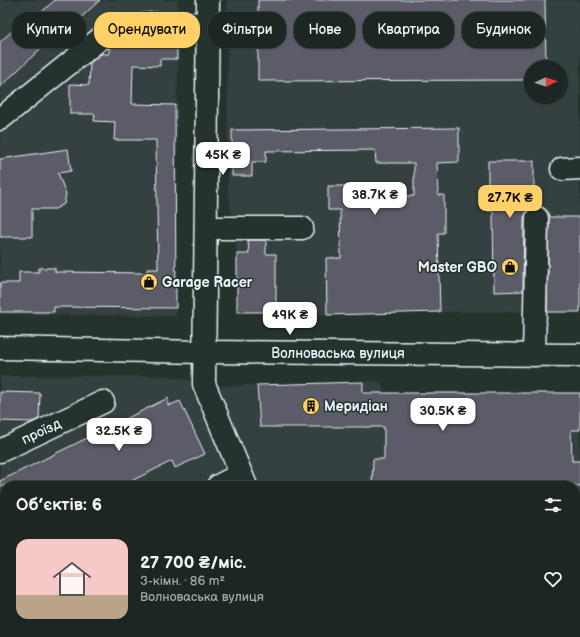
<!DOCTYPE html>
<html lang="uk">
<meta charset="utf-8">
<style>
:root{--surface:#1c2622;--page:#252e2a;--text:#f1f3f6;--muted:#a0a5a5;--line:#3a4340;--accent:#ffd166}
body{margin:0;font-family:"Balsamiq Sans",sans-serif;background:var(--page);color:var(--text);height:100vh;display:flex;flex-direction:column;font-size:15px;white-space:nowrap}
*{box-sizing:border-box;margin:0}
p{font-size:13px;color:var(--muted)}
.icon{flex:none;width:22px;height:22px;fill:none;stroke:currentColor;stroke-width:2;stroke-linecap:round;stroke-linejoin:round}
.map{position:relative;flex:1;overflow:hidden}
.drawer{position:absolute;left:0px;top:481px;width:580px;height:156px;display:flex;flex-direction:column;background:var(--surface);border-radius:16px 16px 0 0;box-shadow:0 1px 3px #0004,0 0 0 1px var(--line)}
.drawer>*{flex:none}
.banner{position:absolute;left:12px;top:12px;width:556px;height:36px;display:flex;gap:8px}
.needle{width:26px;rotate:86deg}
.tools{position:absolute;left:524px;top:60px;display:grid;gap:8px}
.tools a{display:grid;place-items:center;width:44px;height:44px;border-radius:50%;background:var(--surface);box-shadow:0 1px 3px #0004,0 0 0 1px var(--line);font-size:20px}
.price{position:absolute;translate:-50% -34px;padding:0 9px;border-radius:8px;background:#fff;color:#222;font-size:13px;line-height:26px;filter:drop-shadow(0 1px 2px #0008)}
.price::after{content:'';position:absolute;left:50%;top:24px;width:12px;height:9px;margin-left:-6px;background:inherit;clip-path:polygon(0 0,100% 0,50% 100%)}
.price.current{background:var(--accent);color:#111}
ul{padding:0;list-style:none}
li{display:flex;align-items:center;gap:12px;height:100px;padding:0 16px}
li span{display:grid;place-items:center;flex:none;width:112px;height:80px;border-radius:12px;color:#555}
li>.icon{margin-inline-start:auto}
span .icon{width:48px;height:48px;fill:#fffc;stroke-width:1}
li b{font-size:17px}
h2{display:flex;justify-content:space-between;align-items:center;height:48px;padding:0 16px;font-size:17px}
.tag{padding:0 14px;border-radius:16px;background:var(--surface);box-shadow:0 1px 3px #0004,0 0 0 1px var(--line);font-size:14px;line-height:36px}
.tag.current{background:var(--accent);color:#111}
.map>svg:first-child{display:block}
.built{fill:#363f3f;fill-rule:evenodd}
.building{fill:#5c5c68;stroke:#e8f1f8}
.lines{fill:none;stroke-linecap:round;stroke-linejoin:round}
.minor-casing{stroke:#e8f1f8;stroke-width:25}
.minor{stroke:#26332d;stroke-width:22}
.labels{text-anchor:middle;stroke-width:3;stroke-linejoin:round;paint-order:stroke}
.poi-label{font-size:14px;font-weight:bold;fill:#e8f1f8;stroke:#26332d;text-anchor:start}
.street-label{font-size:14px;fill:#e8f1f8;stroke:#26332d}
</style>
<div class="map">
<svg width="580" height="637" viewBox="0 0 580 637">
<rect width="100%" height="100%" fill="#26332d"/>
<filter id="ink" filterUnits="userSpaceOnUse"><feTurbulence type="fractalNoise" baseFrequency=".025" numOctaves="2"/><feDisplacementMap in="SourceGraphic" scale="8" xChannelSelector="R" yChannelSelector="G"/><feConvolveMatrix kernelMatrix="1 2 1 2 8 2 1 2 1" color-interpolation-filters="sRGB"/></filter>
<g filter="url(#ink)">
<g class="built">
<polygon points="0,0 178,0 176,316 0,314"/>
<path d="M227,0H580V312H440L327,315L276,312H237V254L234,227L228,190ZM531,67H561V97H531Z"/>
<path d="M0,376H167L221,386L256,385L259,428H365L364,382L381,381L384,393H580V637H0ZM5,486H575V632H5Z"/>
</g>
<g class="building">
<polygon points="55,0 100,0 60,37 57,33 0,87 0,42 22,22 26,26"/>
<polygon points="258,0 545,0 546,67 531,67 530,80 258,81"/>
<polygon points="159,36 177,36 177,59 160,59 160,66 133,65 132,104 175,105 176,308 54,307 54,312 0,312 0,283 19,283 19,272 39,272 39,268 55,268 55,272 147,273 147,269 158,269 156,140 114,140 115,122 94,121 95,114 70,114 70,84 89,85 90,63 101,54 109,54 109,48 112,45 133,39"/>
<polygon points="459,128 459,162 437,163 438,195 444,195 444,233 438,233 440,312 327,315 326,258 341,258 340,210 328,210 328,186 355,186 355,196 414,196 414,163 376,163 375,150 266,151 266,162 252,162 252,176 232,176 232,130"/>
<polygon points="68,149 71,171 58,173 66,194 64,204 55,209 32,209 32,237 0,237 0,159"/>
<polygon points="488,161 534,161 534,206 527,211 524,218 523,291 494,292 493,211 488,211"/>
<polygon points="549,217 580,217 580,312 547,312"/>
<polygon points="248,240 266,240 266,254 276,254 276,312 237,312 237,254 249,254"/>
<polygon points="363,382 363,393 580,393 580,430 571,430 572,461 580,461 580,486 372,486 373,459 384,459 384,427 260,427 257,385"/>
<polygon points="0,392 40,393 39,419 32,422 0,421"/>
<polygon points="168,398 168,406 180,401 205,454 175,468 172,461 121,486 0,486 0,481"/>
</g>
<g class="lines">
<g class="minor-casing">
<g id="minor">
<polyline points="208,0 204,384 246,486"/>
<path d="M0,119L106,34C137,21 175,23 209,24"/>
<polyline points="562,169 580,168"/>
<polyline points="206,228 302,228"/>
<polyline points="0,348 203,352 580,355"/>
<polyline points="534,355 537,218"/>
<polyline points="0,451 103,402"/>
<polyline points="218,486 241,474"/>
<polyline points="0,594 5,591"/>
<polyline points="575,625 580,625"/>
<polyline points="0,627 4,637"/>
<polyline points="307,632 309,637"/>
<polyline points="174,637 186,632"/>
<polyline points="476,637 489,632"/>
</g>
</g>
<use href="#minor" class="minor"/>
</g>
</g>
<defs>
<g id="shop-disc" transform="scale(0.9)"><circle r="9.5" fill="#ffd166" stroke="#26332d"/><path d="M-5-2.5h2.3a2.7 3.5 0 0 1 5.4 0H5L5.5 6h-11ZM-1.5-2.5h3a1.5 2.3 0 0 0-3 0Z" fill="#111"/></g>
<g id="building-disc" transform="scale(0.9)"><circle r="9.5" fill="#ffd166" stroke="#26332d"/><path d="M-4-6H4V6H1V3H-1V6H-4ZM-2.5-4.3h1.7v1.8h-1.7ZM.8-4.3h1.7v1.8H.8ZM-2.5-1h1.7V.8h-1.7ZM.8-1h1.7V.8H.8Z" fill="#111"/></g>
</defs>
<g fill-rule="evenodd">
<use href="#shop-disc" x="510" y="267"/>
<use href="#shop-disc" x="149" y="282"/>
<use href="#building-disc" x="311" y="406"/>
</g>
<g class="labels">
<g class="poi-label">
<text x="497" y="272" text-anchor="end">Master GBO</text>
<text x="162" y="287">Garage Racer</text>
<text x="324" y="411">Меридіан</text>
</g>
<g class="street-label">
<text x="338" y="358">Волноваська вулиця</text>
<text transform="translate(41 431) rotate(-25)" y="5">проїзд</text>
</g>
</g>
</svg>
<div class="tools">
<a><svg class="needle" viewBox="-14 -14 28 28"><path d="M0-13l5 13h-10z" fill="#e53935"/><path d="M0 13l5-13h-10z" fill="#a0a5a5"/></svg></a>
</div>
<b class="price" style="left:223px;top:176px">45K ₴</b>
<b class="price" style="left:375px;top:216px">38.7K ₴</b>
<b class="price current" style="left:510px;top:219px">27.7K ₴</b>
<b class="price" style="left:290px;top:336px">49K ₴</b>
<b class="price" style="left:443px;top:432px">30.5K ₴</b>
<b class="price" style="left:119px;top:452px">32.5K ₴</b>
<div class="banner">
<a class="tag">Купити</a>
<a class="tag current">Орендувати</a>
<a class="tag">Фільтри</a>
<a class="tag">Нове</a>
<a class="tag">Квартира</a>
<a class="tag">Будинок</a>
</div>
<section class="drawer">
<h2>Об’єктів: 6<svg class="icon" aria-label="filters" viewBox="0 0 24 24"><path d="M4 7h16M4 17h16"/><circle cx="9" cy="7" r="2"/><circle cx="15" cy="17" r="2"/></svg></h2>
<ul>
<li><span style="background:linear-gradient(#f6c9c9 70%,#b9a48a 0)"><svg class="icon" aria-label="home" viewBox="0 0 24 24"><path d="M3 11l9-7 9 7M6 9v11h12V9"/></svg></span><div><b>27 700 ₴/міс.</b><p>3-кімн. · 86 m²</p><p>Волноваська вулиця</p></div><svg class="icon" aria-label="heart" viewBox="0 0 24 24"><path d="M12 20l-8-8c-3-5 5-10 8-4 3-6 11-1 8 4z"/></svg></li>
</ul>
</section>
</div>
